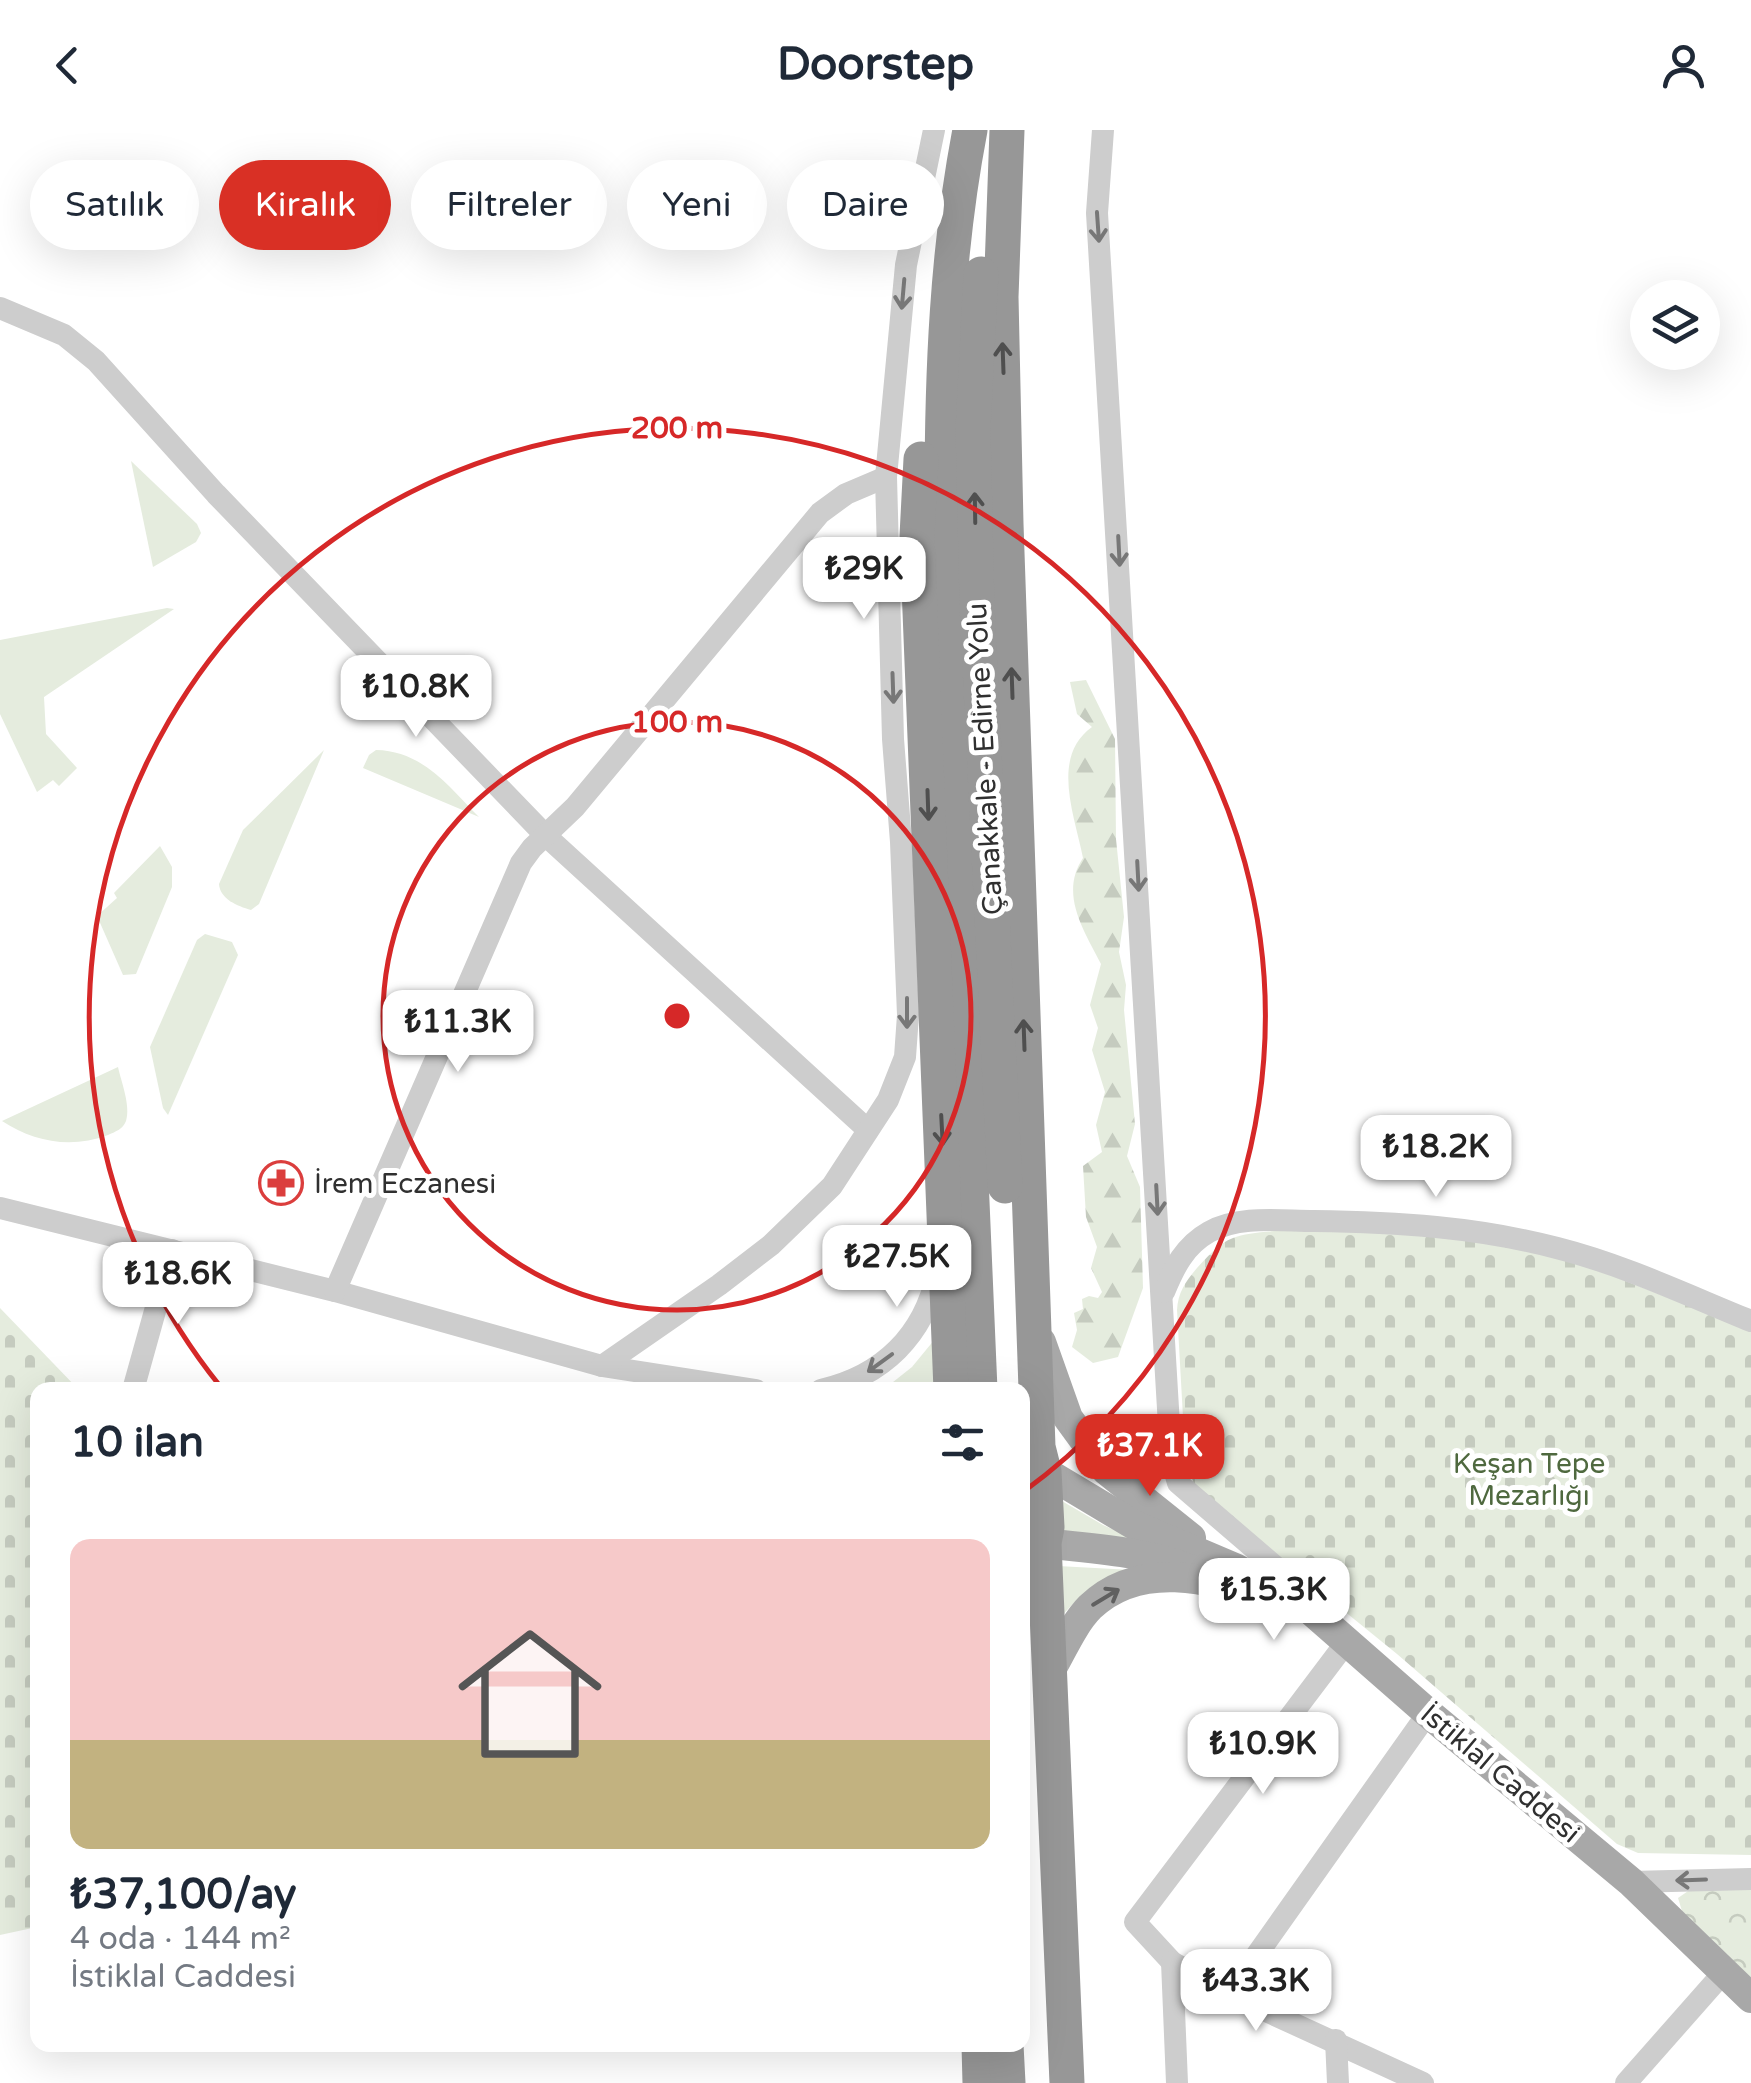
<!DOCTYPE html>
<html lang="tr">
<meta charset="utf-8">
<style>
:root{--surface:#fff;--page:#f2f2f3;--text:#1f2937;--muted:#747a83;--line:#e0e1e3;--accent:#d93025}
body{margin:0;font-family:"Varela Round",sans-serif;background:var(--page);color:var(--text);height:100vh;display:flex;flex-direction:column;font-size:38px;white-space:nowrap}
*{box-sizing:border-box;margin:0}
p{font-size:32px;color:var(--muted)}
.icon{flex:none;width:55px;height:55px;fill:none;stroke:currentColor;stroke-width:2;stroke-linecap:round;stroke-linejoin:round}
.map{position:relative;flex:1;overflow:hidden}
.sheet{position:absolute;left:30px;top:1252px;width:1000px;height:670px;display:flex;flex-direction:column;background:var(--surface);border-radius:20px;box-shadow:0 10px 40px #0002}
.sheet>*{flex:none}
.hud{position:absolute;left:30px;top:30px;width:1000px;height:90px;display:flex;gap:20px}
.controls{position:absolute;left:1630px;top:150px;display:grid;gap:20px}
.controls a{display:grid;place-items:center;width:90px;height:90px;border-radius:50%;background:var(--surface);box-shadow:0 10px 40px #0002;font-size:50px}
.price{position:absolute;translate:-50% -85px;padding:0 22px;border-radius:20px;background:#fff;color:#222;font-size:32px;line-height:65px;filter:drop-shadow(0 2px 5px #0008)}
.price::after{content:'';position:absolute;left:50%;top:60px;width:30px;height:22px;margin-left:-15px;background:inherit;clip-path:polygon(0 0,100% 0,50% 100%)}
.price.active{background:var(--accent);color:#fff}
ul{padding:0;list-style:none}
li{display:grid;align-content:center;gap:20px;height:530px;padding:0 40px}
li+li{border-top:2px solid var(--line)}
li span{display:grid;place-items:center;height:310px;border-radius:20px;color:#555}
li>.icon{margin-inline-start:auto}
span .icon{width:180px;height:180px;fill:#fffc;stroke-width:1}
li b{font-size:42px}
h2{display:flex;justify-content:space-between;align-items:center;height:120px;padding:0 40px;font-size:42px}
.pill{padding:0 35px;border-radius:45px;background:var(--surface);box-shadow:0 10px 40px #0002;font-size:35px;line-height:90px}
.pill.active{background:var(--accent);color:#fff}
header{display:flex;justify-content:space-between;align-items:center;height:130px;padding:0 40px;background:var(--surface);font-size:45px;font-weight:800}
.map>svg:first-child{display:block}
.grass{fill:#e5ecde}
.forest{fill:url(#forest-firs)}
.cemetery{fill:url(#cemetery-stones)}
.park{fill:url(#park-crowns)}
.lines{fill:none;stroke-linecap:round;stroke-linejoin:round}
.minor{stroke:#cdcdcd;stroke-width:22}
.major{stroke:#a8a8a8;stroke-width:30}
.highway{stroke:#979797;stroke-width:35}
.oneway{stroke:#777}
.oneway2{stroke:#4f4f4f}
.oneway3{stroke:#606060}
.ring{fill:none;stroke:#d62828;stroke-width:5}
.labels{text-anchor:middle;stroke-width:10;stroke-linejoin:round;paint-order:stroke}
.street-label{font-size:28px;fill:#303030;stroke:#fff}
.poi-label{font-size:28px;fill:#303030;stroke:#fff;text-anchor:start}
.park-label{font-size:28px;fill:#4f693f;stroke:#fff}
.centre{fill:#d62828;stroke:#fff;stroke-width:5}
.ring-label{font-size:30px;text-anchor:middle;font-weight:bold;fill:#d62828;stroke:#fff;stroke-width:10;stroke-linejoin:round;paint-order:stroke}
</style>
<header><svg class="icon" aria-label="back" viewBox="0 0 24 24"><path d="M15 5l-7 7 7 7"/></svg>Doorstep<svg class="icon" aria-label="person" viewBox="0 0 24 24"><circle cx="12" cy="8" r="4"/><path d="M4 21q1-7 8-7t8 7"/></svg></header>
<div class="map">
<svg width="1751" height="1953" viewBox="0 0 1751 1953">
<defs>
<pattern id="forest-firs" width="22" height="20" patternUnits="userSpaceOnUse" patternTransform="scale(2.5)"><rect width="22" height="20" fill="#e5ecde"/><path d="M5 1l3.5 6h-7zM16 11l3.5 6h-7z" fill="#c5cbbf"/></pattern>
<pattern id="cemetery-stones" width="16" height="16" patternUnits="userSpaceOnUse" patternTransform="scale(2.5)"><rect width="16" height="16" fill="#e5ecde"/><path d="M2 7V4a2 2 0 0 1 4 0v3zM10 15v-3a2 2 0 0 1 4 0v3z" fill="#c5cbbf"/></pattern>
<pattern id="park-crowns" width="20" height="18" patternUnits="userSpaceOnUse" patternTransform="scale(2.5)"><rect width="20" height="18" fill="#e5ecde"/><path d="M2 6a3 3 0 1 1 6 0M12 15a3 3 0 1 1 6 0" fill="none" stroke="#c5cbbf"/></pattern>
</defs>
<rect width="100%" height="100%" fill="#fff"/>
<g class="grass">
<polygon points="131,331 197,394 201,403 196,412 153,437"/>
<polygon points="167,478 174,479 44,567 46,604 77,638 59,656 53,650 37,662 0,584 0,510"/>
<path d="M324,620L259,774L251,780C237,776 220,769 219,754L243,700Z"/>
<path d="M376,620C423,621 448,656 479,687L363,638L369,625Z"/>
<polygon points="160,716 172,737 172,757 136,844 123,845 97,786 117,768 114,763"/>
<polygon points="205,804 232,812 238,825 168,985 163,978 150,917 197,810"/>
<path d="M118,937C121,951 131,976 126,991C123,999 115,1002 108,1005C71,1019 34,1012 2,991Z"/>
<polygon points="935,1209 936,1260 883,1260 912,1237"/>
<polygon points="1055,1367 1103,1395 1150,1416 1056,1402"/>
<path d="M1058,1436L1132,1440C1099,1451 1079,1464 1058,1491Z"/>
</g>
<path class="forest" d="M1086,550L1115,609L1116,709L1124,787L1119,822L1126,855L1124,880L1135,994L1127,1026L1140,1057L1143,1158L1118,1227L1093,1233L1072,1217L1077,1200L1074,1183L1083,1179L1082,1169L1089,1166L1098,1168L1102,1162L1091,1138L1097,1117L1086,1087L1083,1036L1102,1022L1096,995L1105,962L1092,920L1098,898L1090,875L1101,834C1084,800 1059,764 1083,728C1075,686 1050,627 1092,597L1077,584L1070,552Z"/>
<g class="cemetery">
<path d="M1398,1101L1495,1114L1577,1132L1751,1200V1725L1638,1723L1617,1714L1397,1524L1216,1377L1194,1355L1185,1323L1177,1180C1178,1162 1186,1151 1197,1138C1207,1127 1219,1113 1233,1108C1267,1095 1358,1102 1398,1101Z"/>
<polygon points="0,1178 79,1260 38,1260 37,1797 0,1805"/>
</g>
<polygon class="park" points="1751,1758 1751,1848 1682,1781 1678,1768 1691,1759"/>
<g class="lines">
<g class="minor">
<polyline points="1103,0 1097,83 1171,1329 1178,1353 1306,1463 1307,1477"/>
<polyline points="0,178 64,205 96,231 216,364 545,705 868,1000"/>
<polyline points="0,1078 335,1161 602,1236 756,1260"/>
<polyline points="335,1161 521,733 532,718 575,677 820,383 846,364 886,347"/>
<path d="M1164,1162C1174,1138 1184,1116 1209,1102C1240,1085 1280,1091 1314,1091C1396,1092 1477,1097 1557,1118C1624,1135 1687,1165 1751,1191"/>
<polyline points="602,1236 719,1155 771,1115 832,1056 888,970 905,927 908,885 901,712 893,609 886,347 906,135 934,0"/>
<polyline points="133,1260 172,1120"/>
<path d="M821,1260C883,1246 924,1205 937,1144"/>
<polyline points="1348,1510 1135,1792 1172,1832 1229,1864 1423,1953"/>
<polyline points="1631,1752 1751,1749"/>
<polyline points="1172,1832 1177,1953"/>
<polyline points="1229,1864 1428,1583"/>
<polyline points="1336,1910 1338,1953"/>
<polyline points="1626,1953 1724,1842"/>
</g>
<g class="major">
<polyline points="1041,1212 1068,1288 1106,1340 1191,1408"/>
<polyline points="1044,1341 1136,1396 1235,1438 1307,1477 1428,1583 1631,1752 1751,1868"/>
<path d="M1044,1413C1093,1419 1145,1421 1192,1440"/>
<path d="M1049,1543C1061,1523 1073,1494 1090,1477C1137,1432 1212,1444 1264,1473"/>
</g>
<g class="highway">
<path d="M970,0C947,120 942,242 942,365L980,1260"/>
<polyline points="1007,0 1001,167 1006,394 1038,1317 1044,1341 1047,1397 1044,1413 1067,1953"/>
<polyline points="981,144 973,298 977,475 1005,1056"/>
<polyline points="921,329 917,406 951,1260"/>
<polyline points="979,1915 980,1953"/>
<polyline points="1006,1915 1008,1953"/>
</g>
</g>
<defs><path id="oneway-shaft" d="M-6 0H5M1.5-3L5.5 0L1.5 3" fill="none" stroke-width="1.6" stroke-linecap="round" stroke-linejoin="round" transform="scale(2.5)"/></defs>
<g class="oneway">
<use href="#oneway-shaft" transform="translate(1098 97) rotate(86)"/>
<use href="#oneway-shaft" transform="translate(903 164) rotate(95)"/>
<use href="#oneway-shaft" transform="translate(1119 421) rotate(87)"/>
<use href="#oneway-shaft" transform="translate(893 558) rotate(88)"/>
<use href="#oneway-shaft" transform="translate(1138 746) rotate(87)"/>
<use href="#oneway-shaft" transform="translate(907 883) rotate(90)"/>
<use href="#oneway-shaft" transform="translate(1157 1070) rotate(87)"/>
<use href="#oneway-shaft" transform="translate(880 1233) rotate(144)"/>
<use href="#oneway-shaft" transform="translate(1691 1750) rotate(178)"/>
</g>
<g class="oneway2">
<use href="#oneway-shaft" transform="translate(1003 228) rotate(-92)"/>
<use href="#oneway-shaft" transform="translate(975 378) rotate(-91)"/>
<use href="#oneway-shaft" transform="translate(1012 553) rotate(-92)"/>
<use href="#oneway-shaft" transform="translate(928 675) rotate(88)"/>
<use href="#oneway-shaft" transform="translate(1024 905) rotate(-92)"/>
<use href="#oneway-shaft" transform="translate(942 1000) rotate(87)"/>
</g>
<use class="oneway3" href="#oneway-shaft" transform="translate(1106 1467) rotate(-31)"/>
<g class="ring">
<circle cx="677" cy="886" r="294"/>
<path d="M220 1256A588 588 0 1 1 1023 1362"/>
</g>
<defs>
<g id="pharmacy-ring" transform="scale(2.25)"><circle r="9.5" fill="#fff" stroke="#db3e3d" stroke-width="1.5"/><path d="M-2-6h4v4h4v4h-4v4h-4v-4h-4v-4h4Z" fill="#db3e3d"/></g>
</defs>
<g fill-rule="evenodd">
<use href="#pharmacy-ring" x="281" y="1053"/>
</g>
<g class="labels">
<g class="street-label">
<text transform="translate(984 629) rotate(-93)" y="10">Çanakkale - Edirne Yolu</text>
<text transform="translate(1501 1643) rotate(40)" y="10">İstiklal Caddesi</text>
</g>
<g class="poi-label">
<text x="314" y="1063">İrem Eczanesi</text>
</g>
<g class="park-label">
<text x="1529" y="1343">Keşan Tepe<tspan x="1529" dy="32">Mezarlığı</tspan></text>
</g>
</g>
<circle cx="677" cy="886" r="15" class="centre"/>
<g class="ring-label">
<text x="677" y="308">200 m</text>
<text x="677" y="602">100 m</text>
</g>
</svg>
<div class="controls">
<a><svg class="icon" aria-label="layers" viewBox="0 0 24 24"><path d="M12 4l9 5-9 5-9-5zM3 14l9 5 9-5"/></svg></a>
</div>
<b class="price" style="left:864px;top:492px">₺29K</b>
<b class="price" style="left:416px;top:610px">₺10.8K</b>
<b class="price" style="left:458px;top:945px">₺11.3K</b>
<b class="price" style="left:1436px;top:1070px">₺18.2K</b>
<b class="price" style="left:897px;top:1180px">₺27.5K</b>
<b class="price" style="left:178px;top:1197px">₺18.6K</b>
<b class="price active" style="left:1150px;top:1369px">₺37.1K</b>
<b class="price" style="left:1274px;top:1513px">₺15.3K</b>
<b class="price" style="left:1263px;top:1667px">₺10.9K</b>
<b class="price" style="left:1256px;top:1904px">₺43.3K</b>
<div class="hud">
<a class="pill">Satılık</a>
<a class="pill active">Kiralık</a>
<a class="pill">Filtreler</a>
<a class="pill">Yeni</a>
<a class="pill">Daire</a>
</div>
<section class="sheet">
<h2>10 ilan<svg class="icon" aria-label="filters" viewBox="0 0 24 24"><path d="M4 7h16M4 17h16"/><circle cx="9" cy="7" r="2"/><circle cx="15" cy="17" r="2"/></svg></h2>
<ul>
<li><span style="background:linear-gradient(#f6c9c9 65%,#c2b280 0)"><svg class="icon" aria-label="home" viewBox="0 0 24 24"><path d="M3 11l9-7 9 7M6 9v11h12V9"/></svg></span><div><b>₺37,100/ay</b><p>4 oda · 144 m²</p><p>İstiklal Caddesi</p></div></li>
</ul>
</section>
</div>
